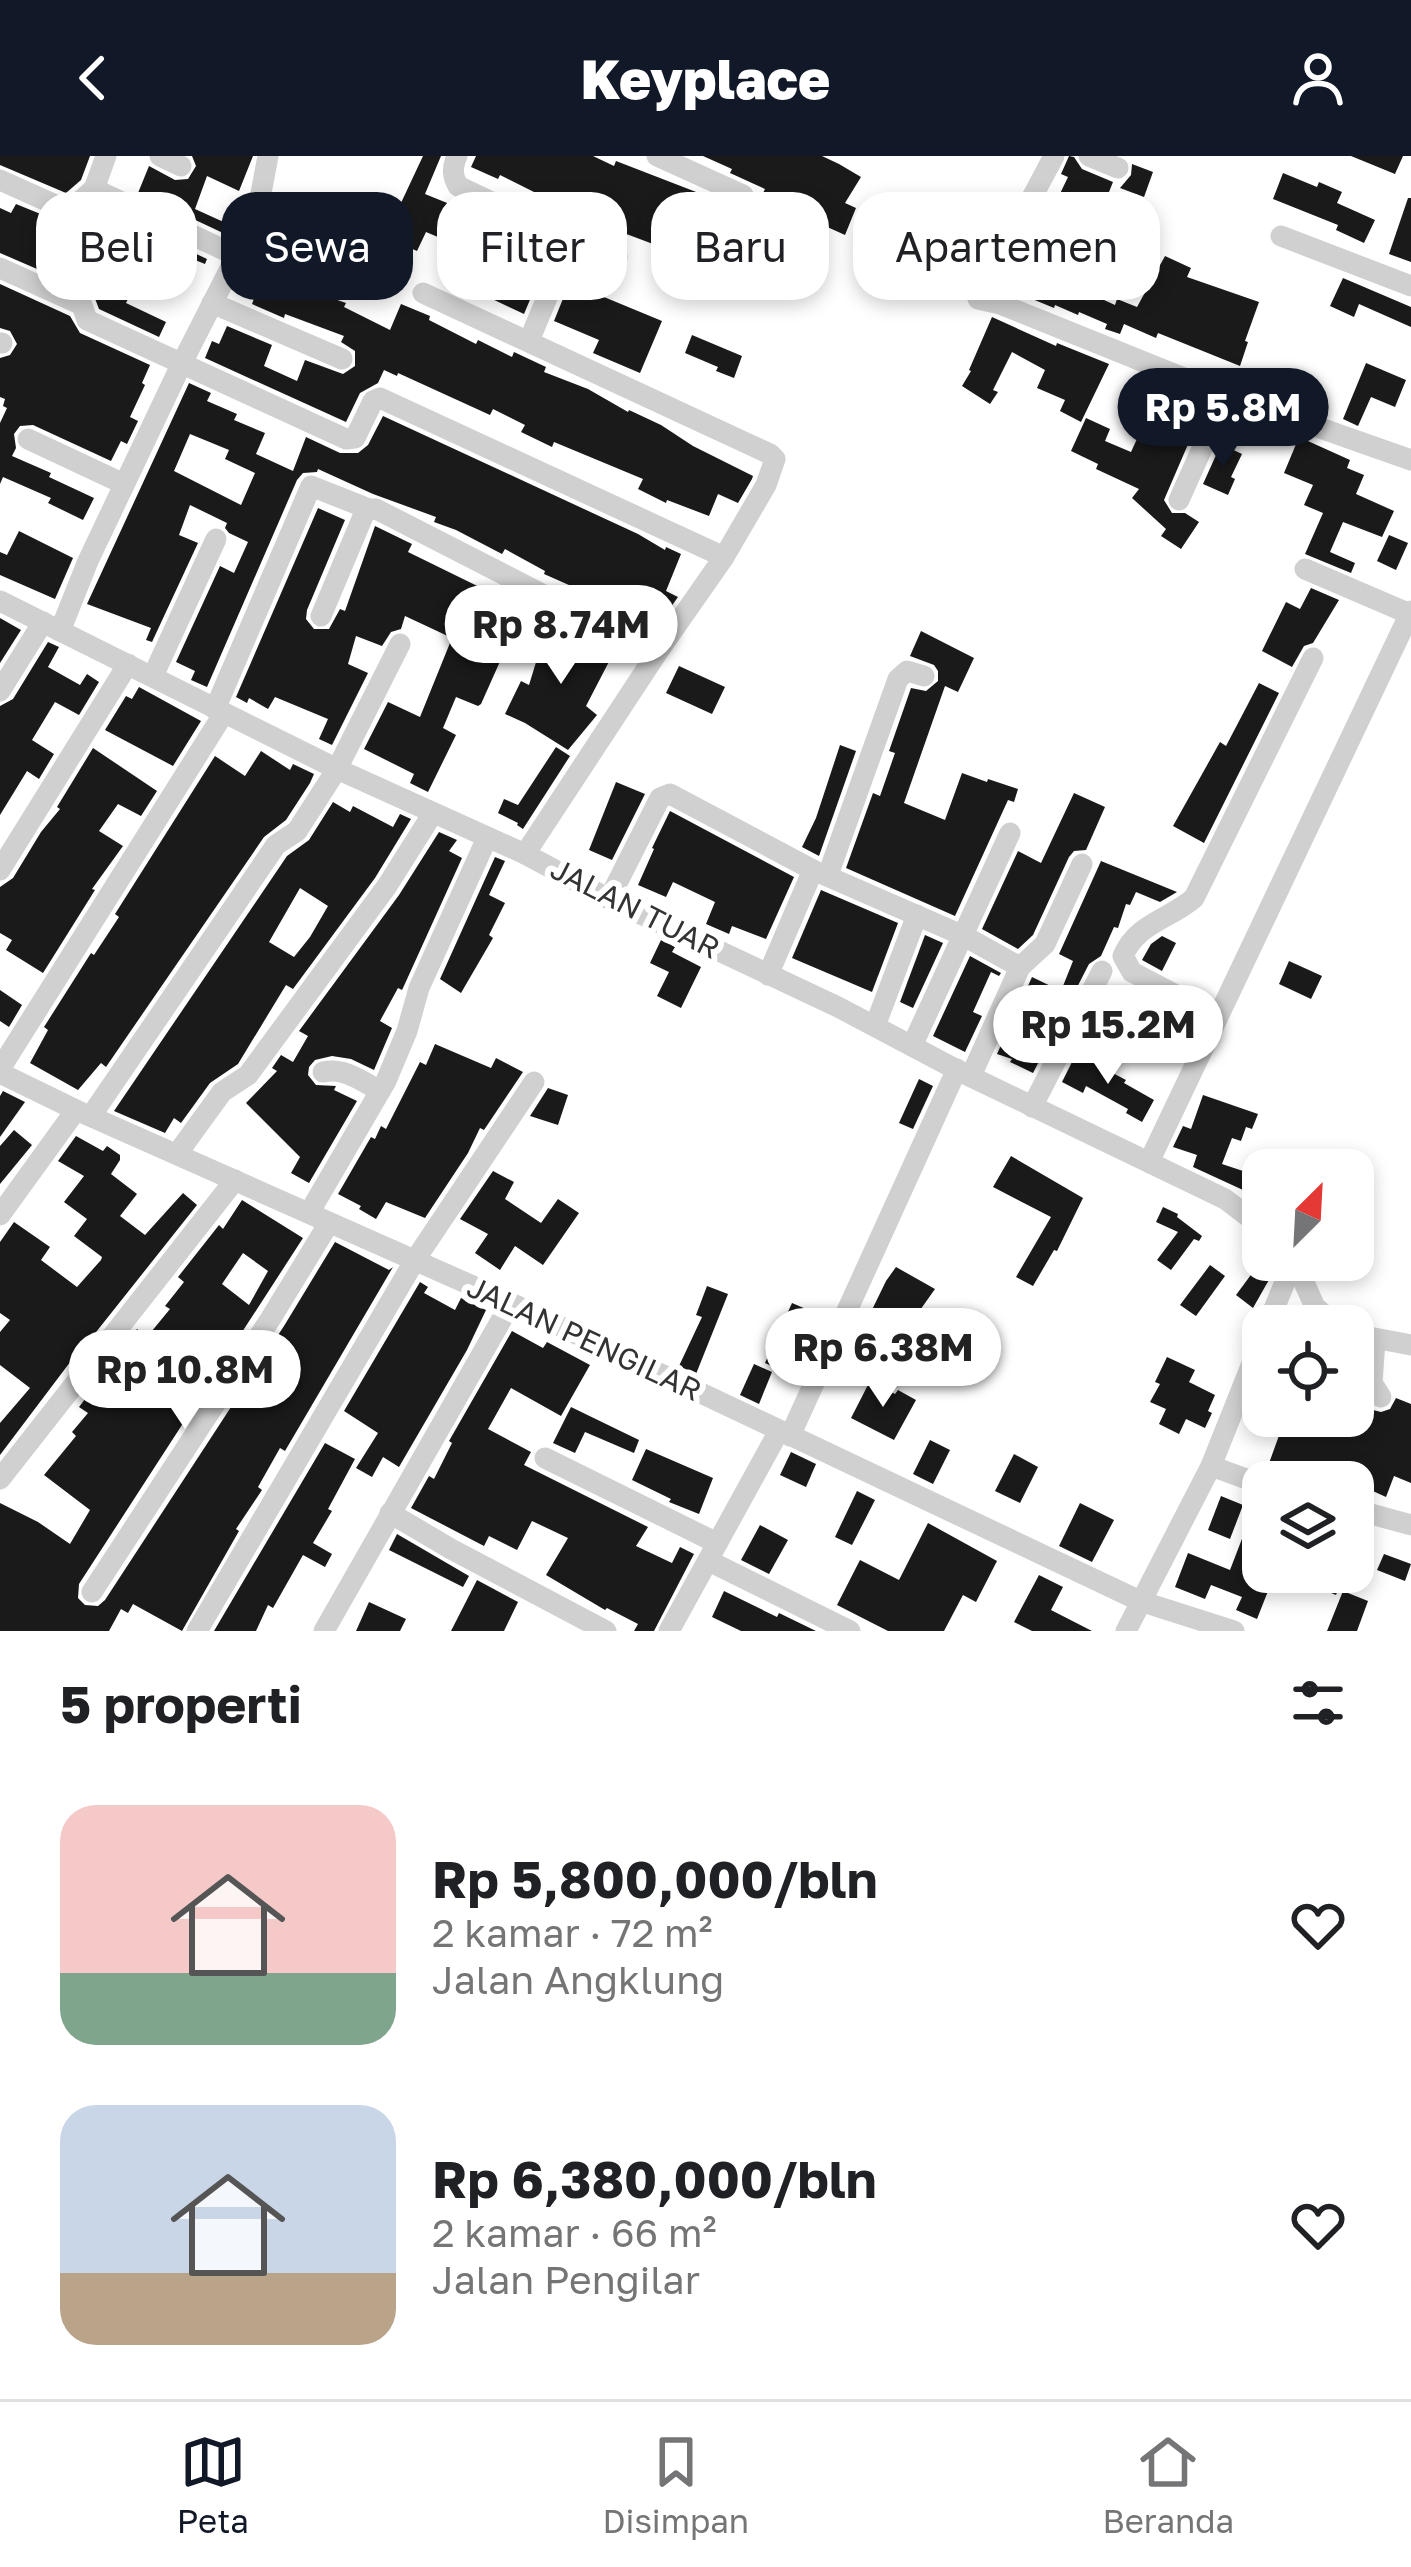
<!DOCTYPE html>
<html lang="id">
<meta charset="utf-8">
<style>
:root{--surface:#fff;--page:#f6f6f6;--text:#202124;--muted:#757577;--line:#e0e0e0;--accent:#111827}
body{margin:0;font-family:"Golos Text",sans-serif;background:var(--page);color:var(--text);height:100vh;display:flex;flex-direction:column;font-size:45px;white-space:nowrap}
*{box-sizing:border-box;margin:0}
p{font-size:39px;color:var(--muted)}
.icon{flex:none;width:66px;height:66px;fill:none;stroke:currentColor;stroke-width:2;stroke-linecap:round;stroke-linejoin:round}
.map{position:relative;height:1475px;overflow:hidden}
.drawer{display:flex;flex-direction:column;background:var(--surface);flex:1}
.drawer>*{flex:none}
.top-card{position:absolute;left:36px;top:36px;width:1341px;height:108px;display:flex;gap:24px}
.needle{width:78px;rotate:24deg}
.tools{position:absolute;left:1242px;top:993px;display:grid;gap:24px}
.tools a{display:grid;place-items:center;width:132px;height:132px;border-radius:24px;background:var(--surface);box-shadow:0 6px 18px #0003;font-size:60px}
.price{position:absolute;translate:-50% -102px;padding:0 27px;border-radius:42px;background:#fff;color:#222;font-size:39px;line-height:78px;filter:drop-shadow(0 3px 6px #0008)}
.price::after{content:'';position:absolute;left:50%;top:72px;width:36px;height:27px;margin-left:-18px;background:inherit;clip-path:polygon(0 0,100% 0,50% 100%)}
.price.selected{background:var(--accent);color:#fff}
ul{padding:0;list-style:none}
li{display:flex;align-items:center;gap:36px;height:300px;padding:0 60px}
li span{display:grid;place-items:center;flex:none;width:336px;height:240px;border-radius:36px;color:#555}
li>.icon{margin-inline-start:auto}
span .icon{width:144px;height:144px;fill:#fffc;stroke-width:1}
li b{font-size:51px}
h2{display:flex;justify-content:space-between;align-items:center;height:144px;padding:0 60px;font-size:51px}
.tag{padding:0 42px;border-radius:36px;background:var(--surface);box-shadow:0 6px 18px #0003;font-size:42px;line-height:108px}
.tag.selected{background:var(--accent);color:#fff}
header{display:flex;justify-content:space-between;align-items:center;height:156px;padding:0 60px;background:var(--accent);color:#fff;font-size:54px;font-weight:800}
.dock{display:flex;justify-content:space-around;align-items:center;height:168px;border-top:3px solid var(--line);background:var(--surface);font-size:33px;color:var(--muted)}
.dock a{display:grid;justify-items:center;gap:6px}
.dock .selected{color:var(--accent)}
.map>svg:first-child{display:block}
.building{fill:#1a1a1a;fill-rule:evenodd}
.lines{fill:none;stroke-linecap:round;stroke-linejoin:round}
.street{stroke:#d0d0d0;stroke-width:21}
.labels{text-anchor:middle;stroke-width:12;stroke-linejoin:round;paint-order:stroke}
.street-label{font-size:30px;fill:#333;stroke:#fff}
</style>
<header><svg class="icon" aria-label="back" viewBox="0 0 24 24"><path d="M15 5l-7 7 7 7"/></svg>Keyplace<svg class="icon" aria-label="person" viewBox="0 0 24 24"><circle cx="12" cy="8" r="4"/><path d="M4 21q1-7 8-7t8 7"/></svg></header>
<div class="map">
<svg width="1411" height="1475" viewBox="0 0 1411 1475">
<rect width="100%" height="100%" fill="#fff"/>
<g class="building">
<polygon points="0,0 90,0 81,24 66,37 0,9"/>
<polygon points="192,0 253,0 239,35 207,20 195,53 228,68 223,77 138,37 149,10 175,24 188,23 196,10"/>
<polygon points="423,0 441,0 425,38 489,64 486,69 529,88 532,82 552,91 524,158 488,141 487,144 454,130 469,94 426,76 417,95 385,81"/>
<polygon points="476,0 593,0 614,10 616,5 722,46 711,74 674,59 661,91 613,73 611,76 546,48 548,43 500,19 498,23 471,11"/>
<polygon points="703,0 822,0 839,8 861,21 845,47 856,52 845,79 825,70 810,101 759,78 774,45 762,39 765,33 730,17 732,13"/>
<polygon points="1069,0 1074,1 1082,13 1113,26 1105,46 1097,43 1087,68 1100,75 1092,92 1072,82 1061,115 1070,119 1065,132 1091,143 1093,139 1115,149 1117,143 1137,151 1165,100 1191,112 1187,121 1259,146 1245,185 1248,186 1240,210 1158,177 1156,182 1124,168 1120,178 1105,173 1107,168 1079,156 1078,159 1055,149 1054,152 1006,132 1021,97 1031,102 1041,73 1043,73 1068,21 1061,18"/>
<polygon points="1351,0 1403,0 1395,18"/>
<polygon points="1132,8 1153,16 1144,41 1120,32 1131,19"/>
<polygon points="1283,17 1317,31 1319,26 1342,36 1337,47 1375,64 1364,87 1336,74 1338,69 1273,43"/>
<polygon points="1408,42 1411,42 1411,106 1389,98"/>
<polygon points="16,48 70,70 79,66 97,51 207,103 205,108 195,104 183,131 143,113 126,147 166,166 159,181 99,153 94,140 88,135 0,97 0,52 11,57"/>
<polygon points="283,60 332,83 326,96 274,80"/>
<polygon points="345,85 385,101 378,117 339,99"/>
<polygon points="579,103 615,116 604,141 662,165 640,217 593,197 599,184 554,165"/>
<polygon points="263,118 346,147 344,151 390,174 401,148 430,160 429,164 476,188 478,184 512,201 514,196 546,211 544,216 588,233 628,256 629,254 661,269 693,290 753,320 752,323 738,347 718,338 709,360 667,344 666,347 638,333 643,323 554,286 552,291 521,276 525,269 493,253 490,259 398,217 397,220 384,214 378,227 360,237 346,266 205,202 212,185 219,188 227,170 272,189 264,210 297,225 305,204 343,218 355,210 355,195 341,186 344,180 285,158 284,162 252,148"/>
<polygon points="1343,122 1411,151 1411,171 1359,148 1354,161 1330,150"/>
<polygon points="0,128 70,160 80,177 150,209 142,227 145,229 130,261 138,265 127,288 121,285 111,305 33,269 20,270 14,278 16,292 12,300 51,317 49,321 94,342 83,364 48,347 51,342 3,321 0,328 0,267 7,252 3,250 5,243 0,241 0,202 10,199 17,188 10,175 0,172"/>
<polygon points="992,161 1056,190 1057,187 1109,208 1081,266 1060,255 1065,244 1037,232 1045,214 1012,196 993,234 998,236 990,248 962,230 971,215 969,214"/>
<polygon points="692,179 742,200 734,222 716,215 718,211 685,197"/>
<polygon points="1366,207 1406,224 1395,251 1371,241 1358,270 1343,263"/>
<path d="M189,227L211,237L207,245L237,258L234,264L265,277L256,298L293,315L306,281L340,297H358L368,289L383,260L638,378L665,394L666,391L681,398L666,435L678,441L663,462L643,452L634,468L587,437L544,418L545,415L505,393L502,398L456,374L434,366L436,361L373,338L318,313L317,316L303,317L297,324L207,531L191,524L195,515L176,506L220,410L234,417L248,386L229,377L225,372L227,367L190,349L179,379L198,387L152,486L146,484L151,472L87,448ZM190,278L229,294L225,303L255,317L241,349L174,315Z"/>
<polygon points="1157,239 1173,247 1163,267 1192,279 1164,344 1172,357 1185,357 1199,366 1181,393 1161,380 1166,373 1132,342 1139,333 1096,313 1098,308 1071,295 1086,262 1110,273 1105,285 1131,296"/>
<polygon points="1299,281 1350,304 1347,312 1364,319 1356,338 1394,355 1382,381 1343,366 1330,396 1355,407 1351,417 1305,398 1323,357 1304,349 1313,329 1284,317"/>
<polygon points="1221,288 1242,298 1231,321 1235,323 1228,339 1203,328"/>
<polygon points="318,352 345,364 307,454 306,463 314,473 329,473 340,453 345,455 375,370 412,388 408,396 516,449 499,487 502,501 481,548 478,550 456,541 443,572 456,579 428,636 410,627 414,618 364,593 388,546 420,561 452,482 405,460 401,473 391,476 382,490 356,480 348,508 368,517 332,589 319,583 328,563 275,541 268,553 249,542 247,547 236,541"/>
<polygon points="19,375 73,402 55,443 0,419 0,396 7,399"/>
<polygon points="1389,379 1408,387 1396,414 1377,405"/>
<polygon points="1311,432 1339,444 1313,487 1304,490 1292,511 1262,495 1286,446 1300,453"/>
<polygon points="0,462 21,474 0,507"/>
<polygon points="547,469 589,489 591,484 614,496 586,550 597,559 568,594 525,567 505,558 521,525 529,529 541,490 538,488"/>
<polygon points="921,475 974,502 958,536 945,530 904,647 945,664 962,617 987,626 988,623 1018,633 1014,646 1008,644 955,760 846,712 873,637 880,640 895,597 889,595 911,532 926,535 938,525 938,515 934,509 910,500"/>
<polygon points="48,486 59,491 48,511 80,529 87,518 99,526 79,559 55,546 32,584 54,598 39,623 27,615 0,659 0,550 13,543"/>
<polygon points="679,510 725,531 712,558 666,537"/>
<polygon points="1259,527 1279,537 1204,687 1173,670 1220,586 1226,590"/>
<polygon points="139,531 201,565 173,610 105,574 126,540 132,543"/>
<polygon points="840,589 856,595 819,700 802,691 816,662"/>
<polygon points="556,591 570,600 523,673 517,669 518,667 498,657 504,643 518,649"/>
<polygon points="93,592 157,635 141,660 118,648 99,675 123,690 92,733 95,734 43,817 6,794 12,784 0,777 0,731 13,722 41,676 60,653 57,651"/>
<polygon points="261,595 290,614 293,608 314,618 310,627 286,664 264,681 106,911 101,907 78,934 30,907 48,874 44,871 91,797 94,799 119,761 115,758 215,600 245,620"/>
<polygon points="616,626 645,638 612,704 589,694"/>
<polygon points="1074,637 1105,651 1086,694 1074,695 1069,701 1033,779 1018,793 982,773 1018,695 1041,707"/>
<path d="M333,646L350,656L353,650L393,671L400,658L411,663L375,722L293,833L286,829L238,908L210,927L181,967L174,962L165,977L114,955L287,700L309,684ZM300,732L328,750L310,781L294,801L269,786Z"/>
<polygon points="670,655 794,721 766,783 732,770 729,778 706,768 715,746 673,726 666,741 638,729 654,693 652,692"/>
<polygon points="439,676 457,684 449,695 462,702 403,832 402,834 398,832 380,865 392,872 374,914 351,903 332,900 315,904 309,911 308,919 316,929 336,930 334,934 357,945 309,1027 291,1017 300,1001 246,947 277,915 272,912 281,899 293,906 308,880 299,875 399,739"/>
<polygon points="495,701 505,705 489,739 505,747 489,779 493,782 461,837 440,823"/>
<polygon points="1101,705 1177,736 1160,746 1136,736 1130,749 1126,748 1118,772 1114,771 1101,800 1089,808 1033,917 1010,906 1012,903 997,898 1032,821 1061,835 1073,805 1059,798"/>
<polygon points="821,734 898,767 872,836 792,802"/>
<polygon points="925,779 943,787 913,852 900,846"/>
<polygon points="1162,780 1176,787 1162,815 1142,804 1151,788"/>
<polygon points="661,784 675,791 672,796 701,811 681,852 657,840 669,816 650,807"/>
<polygon points="970,800 1001,817 999,820 991,816 973,856 982,860 965,896 933,880"/>
<polygon points="1289,805 1322,820 1311,843 1279,828"/>
<polygon points="0,834 22,849 9,871 0,865"/>
<polygon points="1138,836 1187,862 1173,891 1121,867"/>
<polygon points="435,888 491,912 496,902 523,916 484,974 480,972 468,997 425,1062 386,1046 376,1063 359,1053 361,1050 338,1038 371,981 375,983 381,970 386,973 420,906 426,909"/>
<polygon points="1074,902 1084,907 1086,903 1126,924 1124,927 1154,944 1142,966 1126,957 1128,953 1086,930 1083,937 1062,926"/>
<polygon points="919,923 933,930 913,973 899,967"/>
<polygon points="548,932 568,939 558,969 530,960"/>
<polygon points="3,935 25,946 0,981 0,940"/>
<polygon points="1203,939 1258,958 1252,973 1246,971 1241,985 1232,982 1222,1008 1249,1017 1243,1034 1193,1011 1197,999 1173,991 1183,970 1191,973"/>
<polygon points="14,974 32,989 0,1028 0,990"/>
<polygon points="76,980 103,995 107,990 120,999 120,1004 111,1018 137,1038 120,1060 145,1079 183,1037 197,1049 85,1190 83,1189 0,1299 0,1267 30,1232 0,1209 0,1176 10,1164 0,1157 0,1086 14,1066 50,1091 41,1104 77,1131 101,1104 102,1101 74,1080 87,1063 64,1046 84,1020 58,1005"/>
<polygon points="1011,1000 1083,1042 1057,1095 1054,1094 1033,1130 1016,1121 1051,1061 993,1031"/>
<polygon points="493,1015 514,1026 505,1043 541,1067 558,1043 579,1057 543,1109 515,1090 500,1114 475,1097 488,1078 460,1063"/>
<path d="M242,1044L303,1082L79,1428L78,1442L85,1449L98,1450L105,1444L284,1170L335,1086L389,1114L393,1111L285,1295L280,1292L258,1331L262,1334L236,1373L239,1375L182,1475L133,1448L128,1457L121,1453L109,1475H0V1347L38,1366L70,1388L90,1354L44,1319L76,1280L72,1276L88,1257L79,1251L98,1226L106,1233L136,1195L127,1185L137,1173L147,1181L170,1153L165,1150L184,1126L178,1121L219,1069L223,1073ZM243,1097L268,1115L249,1149L222,1128Z"/>
<polygon points="1163,1051 1178,1058 1177,1061 1202,1080 1199,1085 1194,1083 1171,1114 1157,1104 1178,1076 1156,1066"/>
<polygon points="1210,1109 1225,1120 1196,1160 1180,1149"/>
<polygon points="896,1111 935,1133 918,1157 912,1154 902,1176 869,1160 886,1125"/>
<polygon points="1256,1112 1270,1122 1253,1152 1236,1139"/>
<polygon points="420,1126 428,1131 424,1137 455,1154 461,1142 486,1154 467,1194 399,1311 383,1301 372,1321 356,1312 378,1277 344,1255"/>
<polygon points="707,1130 728,1138 696,1218 679,1210 702,1161 696,1159"/>
<polygon points="792,1147 827,1162 800,1223 765,1207"/>
<polygon points="512,1175 543,1192 547,1186 590,1209 561,1260 511,1232 488,1273 531,1296 524,1309 648,1371 636,1390 672,1407 680,1391 694,1398 654,1475 634,1475 638,1468 607,1452 605,1454 546,1419 568,1382 532,1365 517,1394 489,1380 484,1390 411,1352 429,1320 434,1323 452,1287 449,1285"/>
<polygon points="1167,1201 1195,1214 1189,1226 1215,1239 1208,1255 1212,1257 1205,1272 1186,1263 1179,1278 1159,1268 1166,1253 1150,1246 1160,1228 1155,1226"/>
<polygon points="754,1208 772,1216 759,1248 740,1239"/>
<polygon points="870,1225 895,1238 898,1234 916,1244 894,1284 851,1262"/>
<polygon points="1353,1237 1363,1241 1373,1254 1381,1256 1390,1253 1396,1242 1411,1248 1411,1327 1394,1320 1386,1341 1353,1326 1336,1326 1312,1317 1310,1321 1289,1313 1287,1317 1268,1310 1286,1260 1353,1260"/>
<polygon points="571,1251 639,1284 634,1297 585,1276 575,1297 553,1287"/>
<polygon points="930,1284 950,1294 933,1328 913,1318"/>
<polygon points="325,1287 355,1303 328,1353 332,1355 313,1387 332,1398 325,1411 303,1399 273,1452 268,1449 256,1475 214,1475"/>
<polygon points="646,1293 713,1322 699,1358 669,1346 671,1343 632,1324"/>
<polygon points="791,1296 816,1308 806,1331 780,1319"/>
<polygon points="1014,1298 1038,1311 1020,1347 995,1335"/>
<polygon points="857,1335 875,1344 852,1389 835,1381"/>
<polygon points="1221,1340 1243,1349 1230,1383 1208,1374"/>
<polygon points="1080,1347 1114,1364 1092,1406 1059,1390"/>
<polygon points="928,1367 997,1405 976,1446 963,1439 944,1475 888,1475 837,1449 860,1404 899,1424"/>
<polygon points="760,1369 788,1384 769,1418 741,1404"/>
<polygon points="1245,1375 1263,1382 1263,1428 1270,1430 1257,1463 1236,1454 1242,1441 1211,1429 1205,1443 1175,1431 1188,1397 1230,1414"/>
<polygon points="397,1378 469,1420 463,1431 389,1394"/>
<polygon points="1384,1398 1411,1408 1405,1425 1377,1414"/>
<polygon points="1281,1416 1345,1416 1336,1439"/>
<polygon points="1039,1419 1063,1431 1051,1454 1092,1475 1032,1475 1014,1466"/>
<polygon points="477,1424 518,1446 504,1475 451,1475"/>
<polygon points="724,1435 777,1461 779,1457 816,1475 741,1475 712,1461"/>
<polygon points="1343,1435 1368,1445 1357,1475 1327,1475"/>
<polygon points="369,1446 406,1463 400,1475 356,1475"/>
</g>
<g class="lines">
<g class="street">
<polyline points="160,0 181,10"/>
<path d="M457,0C452,12 452,19 458,30L571,84L617,101"/>
<polyline points="657,0 743,39"/>
<polyline points="1054,0 978,143 1000,148 1226,239 1411,304"/>
<polyline points="1089,0 1118,12"/>
<polyline points="0,24 69,55 94,33 237,100"/>
<polyline points="94,33 106,0"/>
<polyline points="1281,80 1411,130"/>
<polyline points="243,87 303,106 344,116"/>
<polyline points="0,112 82,149 87,164 346,283 355,282 373,245 380,242 724,401"/>
<polyline points="423,137 770,298 775,303 766,329 724,401 657,497 525,698"/>
<polyline points="212,147 342,203"/>
<polyline points="529,185 571,84"/>
<polyline points="0,187 2,187"/>
<polyline points="28,283 124,328"/>
<polyline points="1179,344 1226,239"/>
<polyline points="1305,413 1410,458"/>
<polyline points="0,445 337,613 525,698 609,743 838,851 961,916 1225,1043 1263,1072"/>
<polyline points="321,460 364,358 369,353"/>
<polyline points="60,475 88,405 181,209 243,87 259,48 268,0"/>
<polyline points="513,492 538,437"/>
<polyline points="153,520 216,383"/>
<polyline points="0,535 43,466"/>
<polyline points="215,553 311,330 369,353 376,353 657,497"/>
<polyline points="0,714 128,508"/>
<polyline points="828,719 898,523 907,515 924,520"/>
<polyline points="609,743 660,642 670,638 813,714 964,780 1020,811"/>
<polyline points="768,819 813,714"/>
<path d="M1218,861L1132,816L1123,800C1137,767 1170,763 1194,742L1313,502"/>
<polyline points="875,870 917,759"/>
<polyline points="912,890 1010,677"/>
<polyline points="0,913 224,557"/>
<path d="M323,916C344,911 362,925 380,935"/>
<polyline points="0,917 76,954 511,1147 1140,1445 1234,1475"/>
<polyline points="971,920 1020,811 1045,788 1082,708"/>
<polyline points="1032,951 1102,815"/>
<polyline points="91,960 276,689 297,675 337,613 400,488"/>
<polyline points="177,998 222,936 248,919 387,730 433,657"/>
<polyline points="1149,1006 1411,455"/>
<polyline points="309,1057 386,925 407,875 419,832 487,682"/>
<polyline points="0,1059 76,954"/>
<polyline points="1294,1104 1315,1151 1338,1170"/>
<polyline points="1267,1170 1294,1104"/>
<polyline points="1353,1178 1411,1189"/>
<polyline points="1375,1184 1372,1227 1381,1241"/>
<polyline points="790,1280 957,913"/>
<polyline points="545,1302 717,1387"/>
<polyline points="1211,1310 1263,1329"/>
<polyline points="0,1323 235,1024"/>
<polyline points="1353,1353 1411,1369"/>
<polyline points="390,1357 451,1393 606,1475"/>
<polyline points="709,1405 850,1475"/>
<polyline points="92,1436 271,1162 329,1067"/>
<polyline points="197,1475 415,1104 534,926"/>
<polyline points="324,1475 511,1147"/>
<polyline points="669,1475 779,1275"/>
<polyline points="1126,1475 1211,1310 1263,1180"/>
</g>
</g>
<g class="labels">
<g class="street-label">
<text transform="translate(635 753) rotate(27)" y="10">JALAN TUAR</text>
<text transform="translate(584 1183) rotate(25)" y="10">JALAN PENGILAR</text>
</g>
</g>
</svg>
<div class="tools">
<a><svg class="needle" viewBox="-14 -14 28 28"><path d="M0-13l5 13h-10z" fill="#e53935"/><path d="M0 13l5-13h-10z" fill="#757577"/></svg></a>
<a><svg class="icon" aria-label="locate" viewBox="0 0 24 24"><circle cx="12" cy="12" r="6"/><path d="M12 2v4M12 18v4M2 12h4M18 12h4"/></svg></a>
<a><svg class="icon" aria-label="layers" viewBox="0 0 24 24"><path d="M12 4l9 5-9 5-9-5zM3 14l9 5 9-5"/></svg></a>
</div>
<b class="price selected" style="left:1223px;top:314px">Rp 5.8M</b>
<b class="price" style="left:561px;top:531px">Rp 8.74M</b>
<b class="price" style="left:1108px;top:931px">Rp 15.2M</b>
<b class="price" style="left:883px;top:1254px">Rp 6.38M</b>
<b class="price" style="left:185px;top:1276px">Rp 10.8M</b>
<div class="top-card">
<a class="tag">Beli</a>
<a class="tag selected">Sewa</a>
<a class="tag">Filter</a>
<a class="tag">Baru</a>
<a class="tag">Apartemen</a>
</div>
</div>
<section class="drawer">
<h2>5 properti<svg class="icon" aria-label="filters" viewBox="0 0 24 24"><path d="M4 7h16M4 17h16"/><circle cx="9" cy="7" r="2"/><circle cx="15" cy="17" r="2"/></svg></h2>
<ul>
<li><span style="background:linear-gradient(#f6c9c9 70%,#7fa58c 0)"><svg class="icon" aria-label="home" viewBox="0 0 24 24"><path d="M3 11l9-7 9 7M6 9v11h12V9"/></svg></span><div><b>Rp 5,800,000/bln</b><p>2 kamar · 72 m²</p><p>Jalan Angklung</p></div><svg class="icon" aria-label="heart" viewBox="0 0 24 24"><path d="M12 20l-8-8c-3-5 5-10 8-4 3-6 11-1 8 4z"/></svg></li>
<li><span style="background:linear-gradient(#c9d6e8 70%,#b9a48a 0)"><svg class="icon" aria-label="home" viewBox="0 0 24 24"><path d="M3 11l9-7 9 7M6 9v11h12V9"/></svg></span><div><b>Rp 6,380,000/bln</b><p>2 kamar · 66 m²</p><p>Jalan Pengilar</p></div><svg class="icon" aria-label="heart" viewBox="0 0 24 24"><path d="M12 20l-8-8c-3-5 5-10 8-4 3-6 11-1 8 4z"/></svg></li>
</ul>
</section>
<nav class="dock">
<a class="selected"><svg class="icon" aria-label="map" viewBox="0 0 24 24"><path d="M3 6l6-2 6 2 6-2v14l-6 2-6-2-6 2zM9 4v14M15 6v14"/></svg>Peta</a>
<a><svg class="icon" aria-label="saved" viewBox="0 0 24 24"><path d="M7 4h10v16l-5-4-5 4z"/></svg>Disimpan</a>
<a><svg class="icon" aria-label="home" viewBox="0 0 24 24"><path d="M3 11l9-7 9 7M6 9v11h12V9"/></svg>Beranda</a>
</nav>
